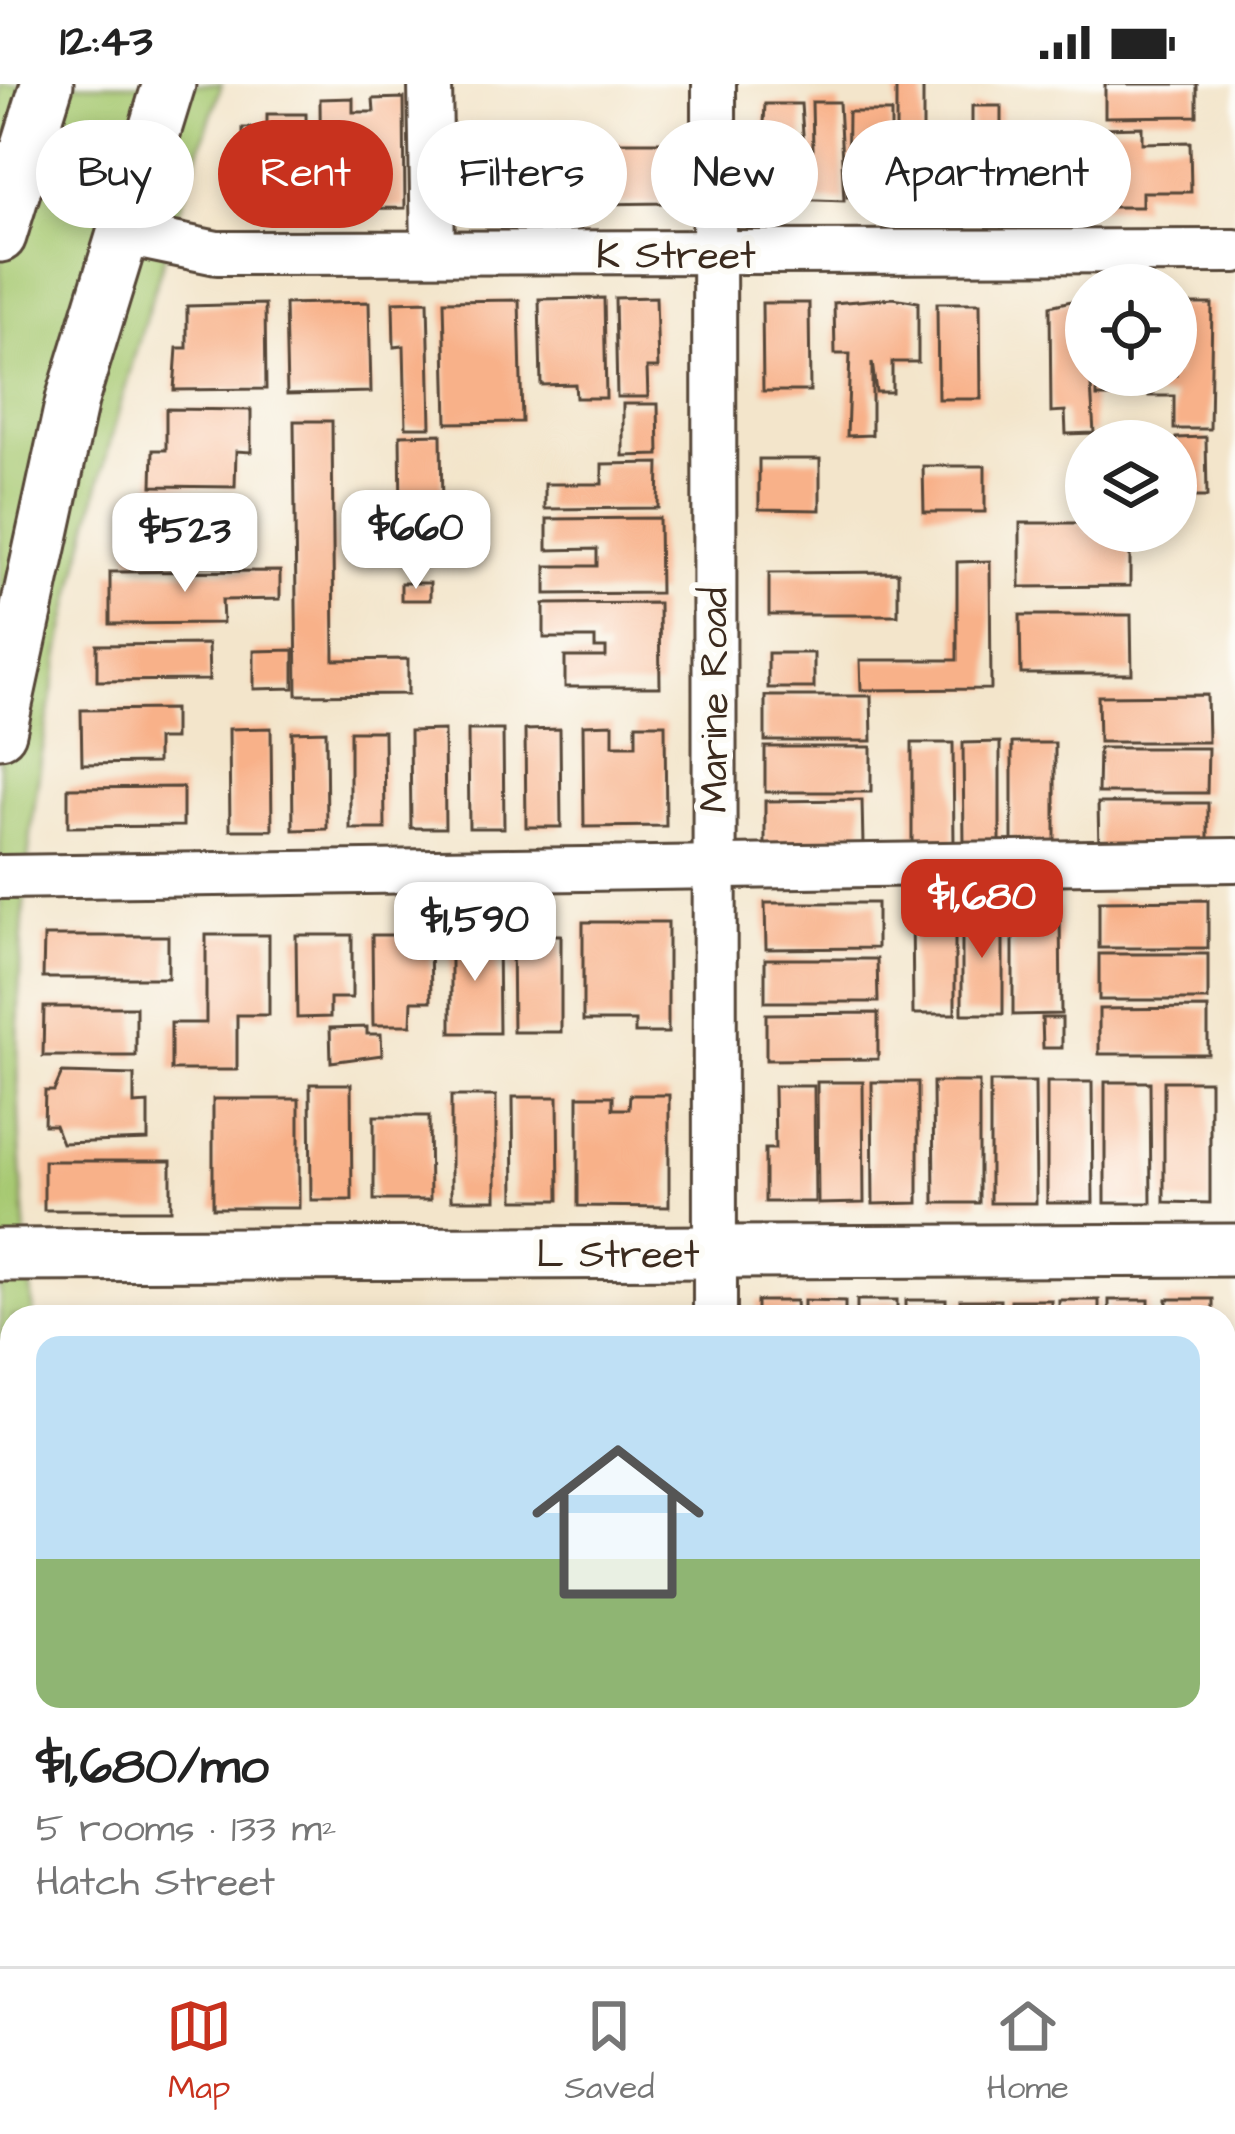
<!DOCTYPE html>
<meta charset="utf-8">
<style>
:root{--surface:#fff;--page:#f2f2f2;--text:#222;--muted:#767676;--line:#e0e0e0;--accent:#c8321e}
body{margin:0;font-family:"Architects Daughter",sans-serif;background:var(--page);color:var(--text);height:100vh;display:flex;flex-direction:column;font-size:45px;white-space:nowrap}
*{box-sizing:border-box;margin:0}
p{font-size:39px;color:var(--muted)}
.icon{flex:none;width:66px;height:66px;fill:none;stroke:currentColor;stroke-width:2;stroke-linecap:round;stroke-linejoin:round}
.map{position:relative;flex:1;overflow:hidden}
.side{position:absolute;left:0px;top:1221px;width:1236px;height:663px;display:flex;flex-direction:column;background:var(--surface);border-radius:36px 36px 0 0;box-shadow:0 6px 18px #0003}
.side>*{flex:none}
.guide{position:absolute;left:36px;top:36px;width:1164px;height:108px;display:flex;gap:24px}
.controls{position:absolute;left:1065px;top:180px;display:grid;gap:24px}
.controls a{display:grid;place-items:center;width:132px;height:132px;border-radius:50%;background:var(--surface);box-shadow:0 6px 18px #0003;font-size:60px}
.price{position:absolute;translate:-50% -102px;padding:0 27px;border-radius:24px;background:#fff;color:#222;font-size:39px;line-height:78px;filter:drop-shadow(0 3px 6px #0008)}
.price::after{content:'';position:absolute;left:50%;top:72px;width:36px;height:27px;margin-left:-18px;background:inherit;clip-path:polygon(0 0,100% 0,50% 100%)}
.price.current{background:var(--accent);color:#fff}
ul{padding:0;list-style:none}
li{display:grid;align-content:center;gap:24px;height:636px;padding:0 36px}
li+li{border-top:3px solid var(--line)}
li span{display:grid;place-items:center;height:372px;border-radius:24px;color:#555}
li>.icon{margin-inline-start:auto}
span .icon{width:216px;height:216px;fill:#fffc;stroke-width:1}
li b{font-size:51px}
.pill{padding:0 42px;border-radius:54px;background:var(--surface);box-shadow:0 6px 18px #0003;font-size:42px;line-height:108px}
.pill.current{background:var(--accent);color:#fff}
.status{display:flex;justify-content:space-between;align-items:center;height:84px;padding:0 60px;background:var(--surface);direction:ltr}
.status svg{height:33px;fill:currentColor}
.dock{display:flex;justify-content:space-around;align-items:center;height:168px;border-top:3px solid var(--line);background:var(--surface);font-size:33px;color:var(--muted)}
.dock a{display:grid;justify-items:center;gap:6px}
.dock .current{color:var(--accent)}
.map>svg:first-child{display:block}
.green{fill:#a7c972;stroke:#717a48;stroke-width:3}
.building{fill:#f8b189}
.lines{fill:none;stroke-linecap:round;stroke-linejoin:round}
.minor-casing{stroke:#574638;stroke-width:48}
.major-casing{stroke:#574638;stroke-width:57}
.minor{stroke:#fff;stroke-width:42}
.major{stroke:#fff;stroke-width:51}
.labels{text-anchor:middle;stroke-width:12;stroke-linejoin:round;paint-order:stroke}
.street-label{font-size:39px;fill:#3b2a1e;stroke:#fdfcf7}
</style>
<div class="status"><b>12:43</b><svg viewBox="0 0 49 12"><path d="M0 12V9h3v3zM5 12V6h3v6zM10 12V3h3v9zM15 12V0h3v12zM26 1h20v11H26zM47 4h2v5h-2z"/></svg></div>
<div class="map">
<svg width="1235" height="1882" viewBox="0 0 1235 1882">
<rect width="100%" height="100%" fill="#fdfcf7"/>
<filter id="ink" filterUnits="userSpaceOnUse"><feTurbulence type="fractalNoise" baseFrequency=".00833" numOctaves="2"/><feDisplacementMap in="SourceGraphic" scale="24" xChannelSelector="R" yChannelSelector="G"/><feConvolveMatrix kernelMatrix="1 2 1 2 8 2 1 2 1" color-interpolation-filters="sRGB"/></filter>
<filter id="wash" filterUnits="userSpaceOnUse"><feTurbulence type="fractalNoise" baseFrequency=".004" numOctaves="4" result="noise"/><feDisplacementMap in="SourceGraphic" scale="48" xChannelSelector="R" yChannelSelector="G"/><feGaussianBlur stdDeviation="2.7" result="paint"/><feColorMatrix in="noise" values="0 0 0 0 0 0 0 0 0 0 0 0 0 0 0 0 0 1.4 0 .05"/><feComposite in="paint" operator="in"/></filter>
<g filter="url(#wash)">
<rect width="100%" height="100%" fill="#f3e5cb"/>
<path class="green" d="M0,0H222C142,229 61,500 32,741C12,904 15,1071 34,1233H12V1872H226L230,1882H0Z"/>
<g id="blocks">
<g class="building">
<polygon points="896,0 923,0 923,55 937,55 937,113 896,113"/>
<polygon points="1105,0 1197,0 1197,32 1105,33"/>
<polygon points="353,14 353,28 374,28 373,15 404,14 405,124 321,125 320,15"/>
<polygon points="812,18 839,18 844,117 760,114 765,20 801,20 804,65 813,65"/>
<polygon points="972,22 1001,22 1001,118 958,118 957,59 972,59"/>
<polygon points="848,28 891,28 891,113 847,113"/>
<polygon points="267,30 306,30 307,119 243,120 243,44 267,44"/>
<polygon points="1142,43 1142,59 1190,58 1191,108 1142,108 1142,123 1100,123 1100,108 1056,109 1056,59 1100,51 1100,44"/>
<rect x="536" y="48" width="40" height="67"/>
<polygon points="594,58 668,58 668,119 594,120"/>
<polygon points="452,61 525,61 525,114 453,114"/>
<polygon points="1004,66 1046,66 1047,125 1004,125"/>
<polygon points="656,213 658,284 647,284 648,313 617,313 615,214"/>
<polygon points="604,214 606,314 576,314 575,300 541,301 539,215"/>
<polygon points="893,214 918,218 918,278 892,278 892,308 876,308 872,278 872,351 847,352 850,270 835,270 834,219"/>
<polygon points="519,216 522,338 447,339 444,217"/>
<polygon points="428,217 431,343 406,343 404,262 394,263 393,218"/>
<polygon points="1071,217 1086,221 1094,349 1066,350 1065,327 1051,328 1050,222"/>
<polygon points="369,218 371,308 287,310 285,220"/>
<polygon points="762,219 809,219 810,307 763,307"/>
<polygon points="937,219 980,219 981,315 938,315"/>
<polygon points="265,220 266,305 174,306 177,264 187,264 187,222"/>
<polygon points="1176,220 1212,220 1210,345 1174,345 1174,312 1149,312 1149,291 1176,291"/>
<rect x="1097" y="291" width="25" height="22"/>
<polygon points="623,320 658,320 659,371 623,372"/>
<polygon points="166,325 251,326 251,368 236,367 235,403 152,402 153,366 166,366"/>
<polygon points="294,337 332,337 334,576 408,575 408,610 297,611"/>
<polygon points="441,350 442,429 401,429 400,351"/>
<polygon points="1206,353 1207,413 1176,413 1176,354"/>
<polygon points="759,375 820,375 820,426 759,425"/>
<polygon points="659,379 658,424 545,425 545,400 602,400 602,380"/>
<polygon points="923,382 985,382 985,428 924,428"/>
<polygon points="242,422 242,474 130,475 130,423"/>
<polygon points="659,434 660,509 546,510 546,482 597,482 597,465 547,466 547,435"/>
<polygon points="1020,439 1086,439 1086,447 1130,447 1130,502 1020,503"/>
<polygon points="990,477 991,605 861,606 860,576 957,576 957,478"/>
<polygon points="280,487 280,515 222,516 223,539 110,540 110,488"/>
<polygon points="898,488 898,531 769,531 769,489"/>
<rect x="401" y="499" width="29" height="17"/>
<polygon points="659,519 660,603 565,603 565,573 606,573 606,564 595,564 595,554 544,554 544,520"/>
<polygon points="1020,531 1131,531 1132,590 1021,590"/>
<polygon points="208,560 209,596 97,597 97,561"/>
<polygon points="294,566 294,604 254,605 254,567"/>
<rect x="768" y="569" width="46" height="35"/>
<polygon points="1207,611 1208,658 1099,658 1098,612"/>
<polygon points="765,612 871,612 872,657 765,657"/>
<polygon points="174,625 174,655 157,655 157,679 82,680 81,626"/>
<polygon points="613,640 613,661 636,661 636,640 665,640 666,742 584,743 583,641"/>
<polygon points="271,644 272,746 230,746 229,645"/>
<polygon points="560,645 561,743 526,743 525,646"/>
<polygon points="444,646 445,744 411,744 410,647"/>
<polygon points="468,646 503,646 504,744 469,744"/>
<polygon points="326,647 327,745 293,746 292,648"/>
<polygon points="350,647 384,647 385,745 350,745"/>
<polygon points="1000,658 1000,761 964,761 963,659"/>
<polygon points="912,659 953,659 954,761 912,761"/>
<rect x="1012" y="659" width="43" height="102"/>
<rect x="765" y="663" width="106" height="45"/>
<polygon points="1099,664 1208,664 1207,709 1098,709"/>
<polygon points="183,703 183,742 68,743 68,704"/>
<polygon points="862,716 863,761 765,762 765,717"/>
<polygon points="1098,719 1208,719 1208,765 1099,766"/>
<polygon points="1208,816 1208,864 1099,864 1099,817"/>
<polygon points="765,819 877,819 877,864 766,865"/>
<polygon points="912,824 955,824 955,930 913,930"/>
<rect x="962" y="824" width="41" height="106"/>
<polygon points="1013,824 1060,824 1061,930 1013,931"/>
<polygon points="583,838 668,838 668,949 635,949 635,937 583,937"/>
<polygon points="206,851 269,851 269,931 237,931 237,986 171,986 171,939 206,939"/>
<polygon points="296,851 352,851 352,914 330,914 330,933 297,934"/>
<polygon points="372,851 430,851 431,917 412,917 411,941 373,941"/>
<polygon points="451,851 498,851 499,949 451,949"/>
<polygon points="512,851 561,851 561,948 513,948"/>
<polygon points="44,852 168,852 168,894 43,894"/>
<rect x="1099" y="870" width="109" height="46"/>
<polygon points="765,875 877,875 878,918 765,918"/>
<polygon points="44,923 136,923 136,972 43,972"/>
<polygon points="1208,924 1208,970 1099,970 1099,925"/>
<polygon points="878,929 878,975 766,976 766,930"/>
<polygon points="1042,934 1062,934 1062,964 1043,964"/>
<polygon points="367,943 367,950 381,950 382,971 331,978 330,944"/>
<polygon points="62,989 134,991 134,1020 148,1019 148,1056 62,1059 55,1041 44,1041 45,1007 54,1007"/>
<polygon points="1164,997 1210,997 1210,1119 1164,1118"/>
<polygon points="817,998 863,998 864,1119 818,1120"/>
<polygon points="872,998 918,998 918,1119 873,1120"/>
<polygon points="933,998 979,998 979,1119 934,1119"/>
<polygon points="990,998 1035,998 1036,1119 990,1119"/>
<polygon points="1047,998 1092,998 1093,1119 1047,1119"/>
<polygon points="1105,998 1150,998 1151,1119 1105,1119"/>
<polygon points="310,1000 351,1000 352,1116 311,1116"/>
<polygon points="774,1002 814,1002 815,1118 765,1118 765,1065 775,1065"/>
<polygon points="630,1011 669,1011 669,1123 578,1122 578,1012 613,1012 613,1025 629,1025"/>
<rect x="451" y="1012" width="45" height="104"/>
<polygon points="513,1013 558,1013 559,1116 514,1116"/>
<rect x="213" y="1015" width="86" height="109"/>
<polygon points="374,1032 429,1032 430,1116 374,1116"/>
<rect x="44" y="1077" width="127" height="49"/>
<rect x="1167" y="1215" width="46" height="18"/>
<polygon points="804,1216 845,1217 845,1233 804,1233"/>
<rect x="857" y="1216" width="40" height="17"/>
<rect x="906" y="1216" width="40" height="17"/>
<rect x="960" y="1216" width="40" height="17"/>
<rect x="1011" y="1216" width="40" height="17"/>
<rect x="1059" y="1216" width="40" height="17"/>
<rect x="1109" y="1216" width="40" height="17"/>
<polygon points="757,1217 796,1217 797,1233 757,1233"/>
<rect x="766" y="1872" width="74" height="10"/>
<rect x="1144" y="1872" width="69" height="10"/>
</g>
</g>
</g>
<g filter="url(#ink)">
<use href="#blocks" fill-opacity="0" stroke="#574638" stroke-width="3"/>
<g class="lines">
<g class="minor-casing">
<g id="minor">
<polyline points="430,0 433,167"/>
<polyline points="714,0 715,1233"/>
<polyline points="120,149 217,169 1235,167"/>
<polyline points="0,793 1235,776"/>
<polyline points="1224,1533 1235,1533"/>
<polyline points="1224,1749 1235,1750"/>
<polyline points="719,1872 719,1882"/>
</g>
</g>
<g class="major-casing">
<g id="major">
<polyline points="0,152 47,0"/>
<polyline points="0,648 72,316 169,0"/>
<polyline points="0,1171 1235,1166"/>
<polyline points="0,1350 12,1410"/>
<polyline points="0,1739 12,1771"/>
<polyline points="52,1872 56,1882"/>
<polyline points="168,1872 172,1882"/>
</g>
</g>
<use href="#minor" class="minor"/>
<use href="#major" class="major"/>
</g>
</g>
<g class="labels">
<g class="street-label">
<text x="676" y="184">K Street</text>
<text transform="translate(713 616) rotate(-90)" y="14">Marine Road</text>
<text x="618" y="1183">L Street</text>
</g>
</g>
</svg>
<div class="controls">
<a><svg class="icon" aria-label="locate" viewBox="0 0 24 24"><circle cx="12" cy="12" r="6"/><path d="M12 2v4M12 18v4M2 12h4M18 12h4"/></svg></a>
<a><svg class="icon" aria-label="layers" viewBox="0 0 24 24"><path d="M12 4l9 5-9 5-9-5zM3 14l9 5 9-5"/></svg></a>
</div>
<b class="price" style="left:416px;top:508px">$660</b>
<b class="price" style="left:185px;top:511px">$523</b>
<b class="price current" style="left:982px;top:877px">$1,680</b>
<b class="price" style="left:475px;top:900px">$1,590</b>
<div class="guide">
<a class="pill">Buy</a>
<a class="pill current">Rent</a>
<a class="pill">Filters</a>
<a class="pill">New</a>
<a class="pill">Apartment</a>
</div>
<section class="side">
<ul>
<li><span style="background:linear-gradient(#bfe0f5 60%,#8fb573 0)"><svg class="icon" aria-label="home" viewBox="0 0 24 24"><path d="M3 11l9-7 9 7M6 9v11h12V9"/></svg></span><div><b>$1,680/mo</b><p>5 rooms · 133 m²</p><p>Hatch Street</p></div></li>
</ul>
</section>
</div>
<nav class="dock">
<a class="current"><svg class="icon" aria-label="map" viewBox="0 0 24 24"><path d="M3 6l6-2 6 2 6-2v14l-6 2-6-2-6 2zM9 4v14M15 6v14"/></svg>Map</a>
<a><svg class="icon" aria-label="saved" viewBox="0 0 24 24"><path d="M7 4h10v16l-5-4-5 4z"/></svg>Saved</a>
<a><svg class="icon" aria-label="home" viewBox="0 0 24 24"><path d="M3 11l9-7 9 7M6 9v11h12V9"/></svg>Home</a>
</nav>
